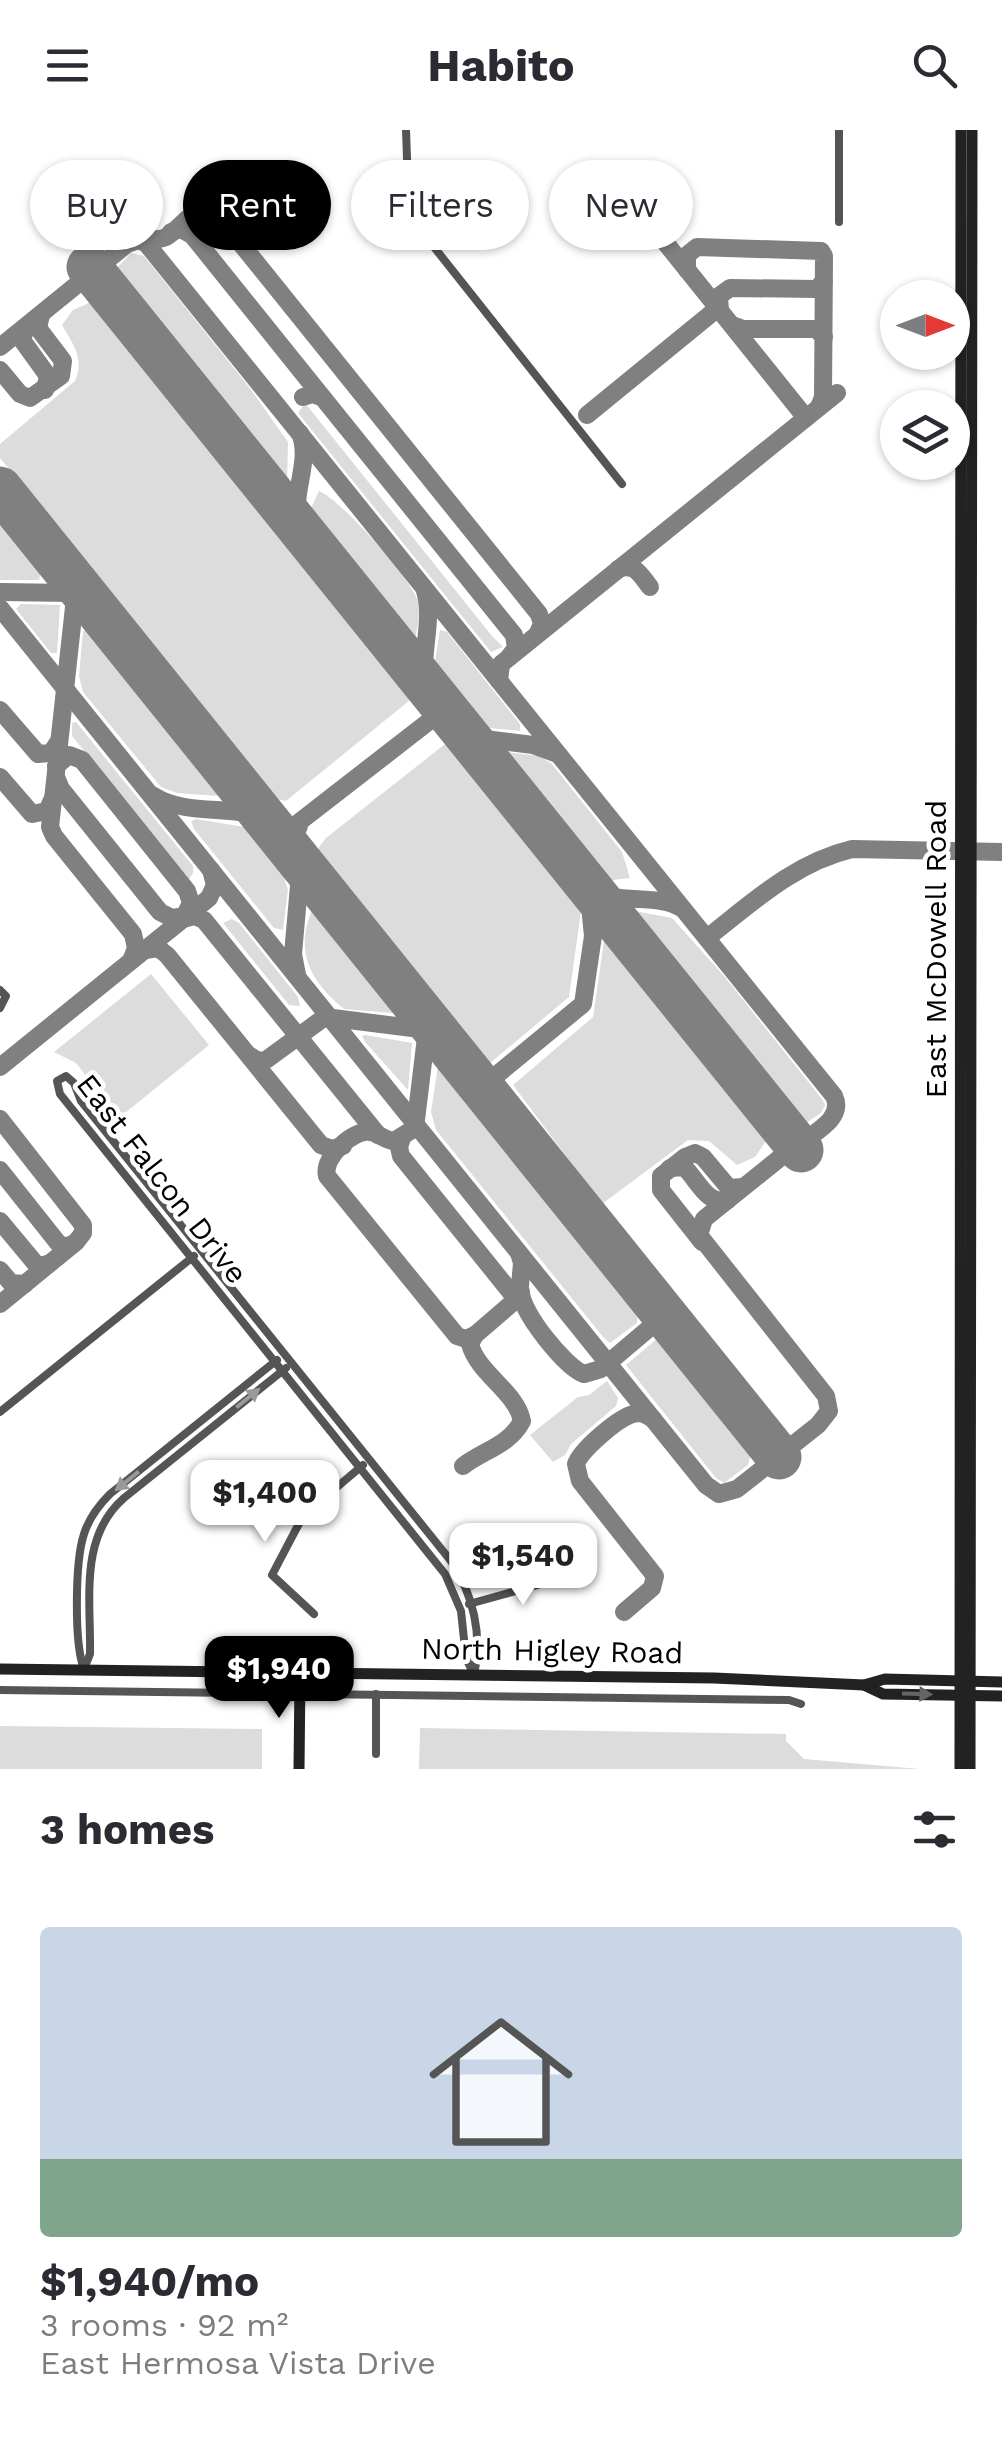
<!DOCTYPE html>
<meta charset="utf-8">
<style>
:root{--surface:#fff;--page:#f2f2f3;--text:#2b2b33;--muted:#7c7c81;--accent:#000}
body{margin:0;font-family:"Work Sans",sans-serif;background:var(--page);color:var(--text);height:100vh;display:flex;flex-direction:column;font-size:38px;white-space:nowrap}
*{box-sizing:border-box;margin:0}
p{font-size:32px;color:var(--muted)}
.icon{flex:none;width:55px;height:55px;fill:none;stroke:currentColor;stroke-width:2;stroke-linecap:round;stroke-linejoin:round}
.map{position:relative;height:1639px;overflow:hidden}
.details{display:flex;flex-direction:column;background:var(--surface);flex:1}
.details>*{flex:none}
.top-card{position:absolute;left:30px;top:30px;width:942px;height:90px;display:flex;gap:20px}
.needle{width:65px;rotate:90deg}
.fabs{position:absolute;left:880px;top:150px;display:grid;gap:20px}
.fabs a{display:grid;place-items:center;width:90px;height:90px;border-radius:50%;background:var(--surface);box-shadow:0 2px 8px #0004;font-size:50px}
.price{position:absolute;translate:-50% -85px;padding:0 22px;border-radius:20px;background:#fff;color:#222;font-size:32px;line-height:65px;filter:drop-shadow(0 2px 5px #0008)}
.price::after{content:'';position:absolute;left:50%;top:60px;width:30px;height:22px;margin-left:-15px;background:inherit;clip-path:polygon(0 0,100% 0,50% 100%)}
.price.current{background:var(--accent);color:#fff}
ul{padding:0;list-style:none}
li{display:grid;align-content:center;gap:20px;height:530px;padding:0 40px}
li span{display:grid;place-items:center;height:310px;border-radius:10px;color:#555}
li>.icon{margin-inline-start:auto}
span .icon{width:180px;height:180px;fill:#fffc;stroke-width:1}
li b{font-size:42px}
h2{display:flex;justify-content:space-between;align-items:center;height:120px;padding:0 40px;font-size:42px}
.tag{padding:0 35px;border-radius:45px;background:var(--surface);box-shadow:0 2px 8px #0004;font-size:35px;line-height:90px}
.tag.current{background:var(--accent);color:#fff}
header{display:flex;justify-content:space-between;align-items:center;height:130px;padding:0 40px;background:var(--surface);font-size:45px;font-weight:700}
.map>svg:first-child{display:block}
.green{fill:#dcdcdc}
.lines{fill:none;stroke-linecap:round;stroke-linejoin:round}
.taxiway{stroke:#808080;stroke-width:18}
.runway{stroke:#808080;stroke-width:45}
.street{stroke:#555;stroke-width:8}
.secondary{stroke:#222;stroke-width:11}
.oneway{fill:#999}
.oneway2{fill:#646464}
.labels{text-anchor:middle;stroke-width:9;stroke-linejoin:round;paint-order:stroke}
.street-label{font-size:30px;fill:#000;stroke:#fff}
</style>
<header><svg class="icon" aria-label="menu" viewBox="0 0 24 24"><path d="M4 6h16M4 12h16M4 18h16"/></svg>Habito<svg class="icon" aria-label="search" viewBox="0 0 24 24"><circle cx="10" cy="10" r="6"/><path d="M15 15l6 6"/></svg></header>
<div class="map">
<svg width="1002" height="1639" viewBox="0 0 1002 1639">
<rect width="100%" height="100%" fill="#fff"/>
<g class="green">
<polygon points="131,123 144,126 249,257 288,312 287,356 117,146 116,139"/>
<path d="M91,172L107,184L410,560V570L286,671L273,668L0,328V314L75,251C85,229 73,214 62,195L73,180Z"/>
<polygon points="305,273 492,506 503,517 491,522 298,283"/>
<path d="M319,361C340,369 412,449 418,472C420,484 418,500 414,511L313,389L311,378Z"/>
<polygon points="0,391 41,442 39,450 0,450"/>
<polygon points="21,474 60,475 57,523 51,523 16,479"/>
<polygon points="88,499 219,661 219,666 177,663 161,657 83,562 79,546 83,501"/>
<polygon points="440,500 447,502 520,594 520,601 480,597 434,538"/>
<polygon points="76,592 193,736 193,743 189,749 72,606 72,593"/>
<polygon points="445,614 458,620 582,774 569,867 490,933 319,727 319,717 326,708"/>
<polygon points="507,622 539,626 552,634 622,722 630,748 604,751 506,629"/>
<polygon points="196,689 244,697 281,738 288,760 283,800 274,798 194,699 191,691"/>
<path d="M312,780L393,877L392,883L344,879C311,852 294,822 312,780Z"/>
<polygon points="629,780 672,788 724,846 822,969 825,975 821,983 806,993 797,990"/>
<polygon points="232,789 239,793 298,867 300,876 289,875 223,793"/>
<polygon points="605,804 758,992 766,1011 755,1027 737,1035 709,1011 688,1010 602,1074 513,955 593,887"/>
<polygon points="151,844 209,915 115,991 111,986 107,988 88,962 84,943 76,933 54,922"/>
<polygon points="365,905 412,913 408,960 365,912 362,906"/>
<polygon points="438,935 638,1182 637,1193 610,1213 604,1208 436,1000 431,982"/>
<polygon points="658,1208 751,1322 748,1335 724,1353 716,1348 626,1235"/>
<polygon points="607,1251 618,1268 616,1276 571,1314 565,1325 553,1332 530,1305 578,1267 589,1265"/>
<polygon points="0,1596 262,1599 262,1639 0,1639"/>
<polygon points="420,1598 786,1604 786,1611 804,1629 920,1639 419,1639"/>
</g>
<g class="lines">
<g class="taxiway">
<polyline points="638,56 648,91 806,288"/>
<polyline points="171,102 181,99 192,105 323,268"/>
<path d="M140,109C148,109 158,111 166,107C183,97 195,71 217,84L539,484L542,494L538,503"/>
<polyline points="687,140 687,125 697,117 821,121 824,126 823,267 819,277"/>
<polyline points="720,181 719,166 730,158 817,159 824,151"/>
<polyline points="732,195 743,199 816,199 824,207"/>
<polyline points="26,197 22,210 48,246 45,260"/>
<path d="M0,217L127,114L138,110L146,113L834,966C845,989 813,1003 797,1016"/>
<polyline points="0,240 20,264 30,268 61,246 63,231 38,198 41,185"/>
<polyline points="303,267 313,264 323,268 514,505 516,518 510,526"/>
<polyline points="587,285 718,178"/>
<path d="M300,303C313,334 286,371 302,402"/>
<path d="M618,439C635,432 641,446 650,457"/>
<polyline points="66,442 75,459 75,468 50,697 54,706 133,804 136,818 131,831"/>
<path d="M425,461C434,491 420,523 425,554"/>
<polyline points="0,462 71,463 92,474"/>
<polyline points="0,478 706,1355 719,1364 737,1359 818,1295 829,1281 826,1266 699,1105 704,1089 796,1015"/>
<polyline points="499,551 501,534 837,263"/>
<polyline points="432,563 436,577 432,589"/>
<polyline points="0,580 38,624 51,623 59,611"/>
<polyline points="468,607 533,615 555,623"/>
<polyline points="56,636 69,625 82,630 187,761 191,773 183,789"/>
<polyline points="0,647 32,684 47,681 53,668"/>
<polyline points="56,647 61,659 160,782 172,788 186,786"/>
<path d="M154,666C184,685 227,676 260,686C271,690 277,698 289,700L432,589H449L459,596"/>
<path d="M588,756C615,778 655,761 683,779"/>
<polyline points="183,789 194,786 204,790 378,1005"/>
<path d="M707,808C753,772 794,733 852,719L1002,722"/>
<polyline points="145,820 158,818 167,825 321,1015 332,1019 343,1016"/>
<polyline points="297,845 293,824 301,733 292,712 299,696"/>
<path d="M428,891L415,998L394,1011C384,1010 379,1003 370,1002C354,999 322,1027 327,1046L457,1206L466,1209L475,1205"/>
<polyline points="250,926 258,931 266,930 325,887 436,901"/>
<polyline points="0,937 209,768 215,755 211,740"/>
<polyline points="482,957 583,874 593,806 588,756"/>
<polyline points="0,989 83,1095 83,1103 76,1112 0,1174"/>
<polyline points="402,1008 399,1017 401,1026 517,1170"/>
<path d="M670,1038L684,1037C698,1050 707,1076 728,1070"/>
<polyline points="0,1040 58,1113 65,1117 73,1114"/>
<polyline points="0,1091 35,1133 41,1136 50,1133"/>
<polyline points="702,1112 661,1060 661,1046 685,1027 695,1023 703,1027 729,1058 743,1057"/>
<polyline points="0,1140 11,1153 25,1154"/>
<path d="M521,1162C521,1182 565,1237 584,1244L601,1239L666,1184"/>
<path d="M463,1336C482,1321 510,1315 522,1291C516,1261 478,1244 470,1214L475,1205L519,1167L522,1133L519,1123"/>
<path d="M624,1482L652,1458L655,1446L580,1351L576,1334C581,1320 615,1291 630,1285C639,1281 645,1284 653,1289"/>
</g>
<g class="runway">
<polyline points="89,137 801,1020"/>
<polyline points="0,359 779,1327"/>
</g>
<g class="street">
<polyline points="406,0 408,56 426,107 622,354"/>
<polyline points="839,92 839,0"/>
<polyline points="0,860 6,866 0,878"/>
<path d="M66,946L74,953L81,971L451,1431C473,1464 483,1505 474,1545L466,1528L461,1481L445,1444L60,964L57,951Z"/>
<polyline points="0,1282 194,1126"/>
<polyline points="469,1474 577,1444"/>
<polyline points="314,1484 272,1445 303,1386 363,1335"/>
<path d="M84,1539C74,1514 75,1431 84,1404C89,1388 98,1376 110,1364L277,1230"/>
<path d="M84,1539L90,1524C91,1469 79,1407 124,1368L286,1238"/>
<polyline points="0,1560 789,1570 801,1574"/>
<polyline points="376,1624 376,1564"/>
</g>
<g class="secondary">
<polyline points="0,1539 714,1548 864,1555 885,1549 1002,1552"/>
<polyline points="864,1555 883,1564 1002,1566"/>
<polyline points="299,1639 300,1544"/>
<polyline points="960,1639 961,0"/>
<polyline points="970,1639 972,0"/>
</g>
</g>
<defs><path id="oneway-solid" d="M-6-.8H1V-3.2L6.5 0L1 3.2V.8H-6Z" transform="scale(2.5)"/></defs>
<g class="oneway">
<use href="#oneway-solid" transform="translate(248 1268) rotate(-39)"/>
<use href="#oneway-solid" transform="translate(127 1351) rotate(141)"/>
</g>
<use class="oneway2" href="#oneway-solid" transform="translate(917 1564) rotate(2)"/>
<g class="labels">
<g class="street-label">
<text transform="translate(936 819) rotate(-90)" y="10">East McDowell Road</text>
<text transform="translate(162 1049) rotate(52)" y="10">East Falcon Drive</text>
<text transform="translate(552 1521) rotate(1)" y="10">North Higley Road</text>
</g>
</g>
</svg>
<div class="fabs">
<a><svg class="needle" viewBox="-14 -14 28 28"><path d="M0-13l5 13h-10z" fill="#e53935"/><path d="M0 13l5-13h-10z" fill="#7c7c81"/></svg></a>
<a><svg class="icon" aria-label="layers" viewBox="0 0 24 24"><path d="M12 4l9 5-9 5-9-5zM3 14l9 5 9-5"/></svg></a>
</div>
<b class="price" style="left:265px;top:1415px">$1,400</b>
<b class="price" style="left:523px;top:1478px">$1,540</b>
<b class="price current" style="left:279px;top:1591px">$1,940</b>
<div class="top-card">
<a class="tag">Buy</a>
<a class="tag current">Rent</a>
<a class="tag">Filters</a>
<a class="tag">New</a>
</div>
</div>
<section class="details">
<h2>3 homes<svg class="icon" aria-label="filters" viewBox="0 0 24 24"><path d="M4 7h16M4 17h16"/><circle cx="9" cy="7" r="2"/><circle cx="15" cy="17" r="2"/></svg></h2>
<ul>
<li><span style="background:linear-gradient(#c9d6e8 75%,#7fa58c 0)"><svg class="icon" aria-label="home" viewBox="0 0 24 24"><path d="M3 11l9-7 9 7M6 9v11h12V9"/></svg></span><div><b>$1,940/mo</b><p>3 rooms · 92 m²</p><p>East Hermosa Vista Drive</p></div></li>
</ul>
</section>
